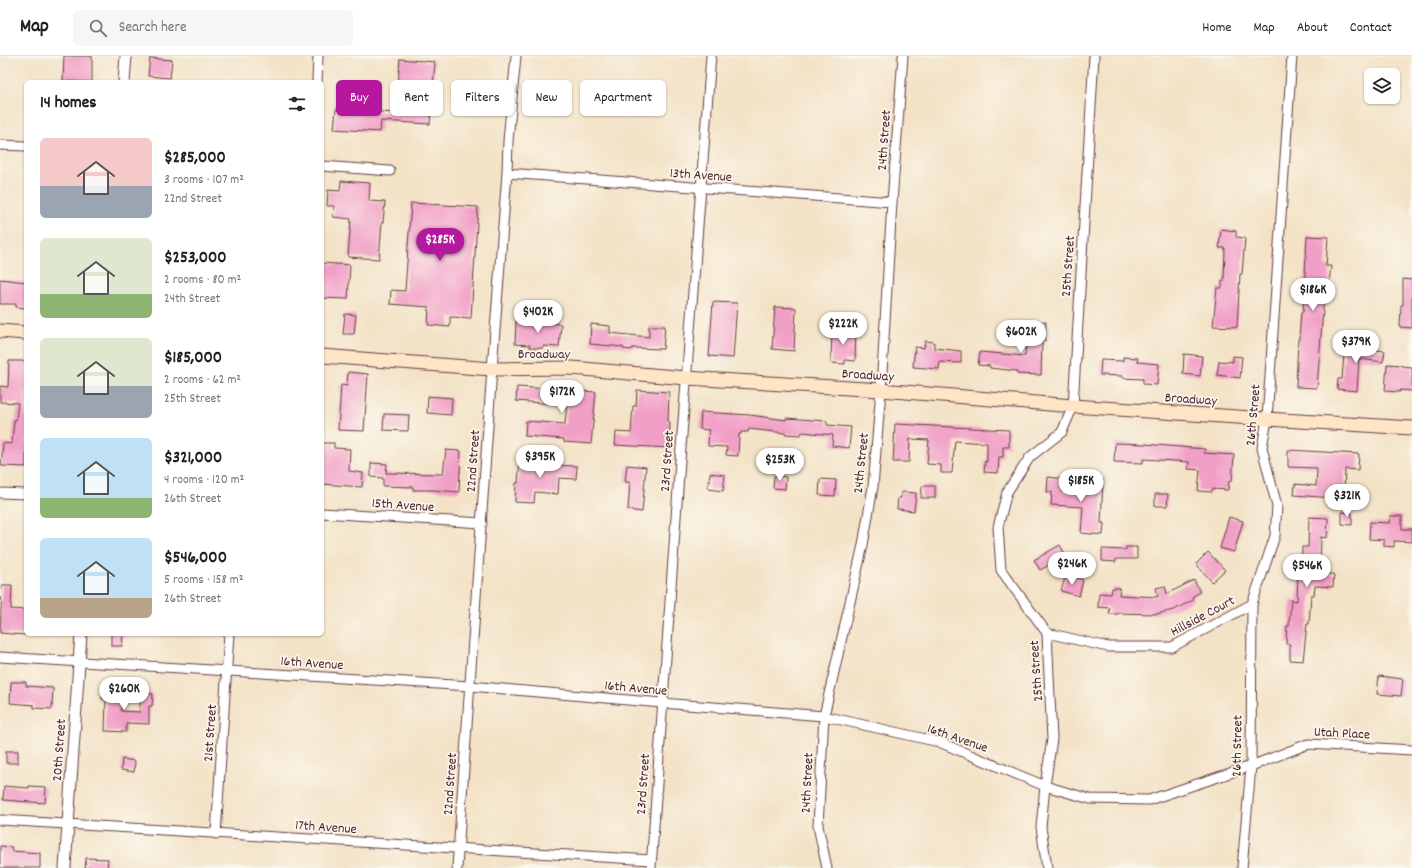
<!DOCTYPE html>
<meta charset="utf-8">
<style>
:root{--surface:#fff;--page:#f6f6f6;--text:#222;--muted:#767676;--line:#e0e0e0;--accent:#b5179e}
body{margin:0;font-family:Dekko,sans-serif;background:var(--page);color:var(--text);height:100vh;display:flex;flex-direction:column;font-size:15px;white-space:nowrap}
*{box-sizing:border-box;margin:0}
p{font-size:13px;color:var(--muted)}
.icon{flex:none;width:22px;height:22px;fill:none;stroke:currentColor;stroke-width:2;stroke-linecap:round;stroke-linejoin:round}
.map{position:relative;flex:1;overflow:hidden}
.panel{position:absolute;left:24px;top:24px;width:300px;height:556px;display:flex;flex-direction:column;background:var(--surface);border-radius:6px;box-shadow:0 1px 3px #0004}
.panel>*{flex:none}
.banner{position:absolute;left:336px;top:24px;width:380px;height:36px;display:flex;gap:8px}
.buttons{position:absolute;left:1364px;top:12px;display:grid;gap:8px}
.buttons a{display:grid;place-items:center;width:36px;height:36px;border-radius:6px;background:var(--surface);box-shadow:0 1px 3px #0004;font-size:20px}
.price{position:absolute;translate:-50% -34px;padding:0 9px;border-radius:14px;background:#fff;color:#222;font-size:13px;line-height:26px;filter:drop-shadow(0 1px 2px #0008)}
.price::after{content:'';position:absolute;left:50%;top:24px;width:12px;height:9px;margin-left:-6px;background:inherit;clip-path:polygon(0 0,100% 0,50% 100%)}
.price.active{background:var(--accent);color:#fff}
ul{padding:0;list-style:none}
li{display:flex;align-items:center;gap:12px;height:100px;padding:0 16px}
li span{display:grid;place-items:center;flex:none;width:112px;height:80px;border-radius:6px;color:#555}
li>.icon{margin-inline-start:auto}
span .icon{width:48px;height:48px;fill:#fffc;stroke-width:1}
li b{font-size:17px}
h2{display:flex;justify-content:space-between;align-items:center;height:48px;padding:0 16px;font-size:17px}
.tag{padding:0 14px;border-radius:6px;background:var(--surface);box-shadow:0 1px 3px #0004;font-size:14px;line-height:36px}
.tag.active{background:var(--accent);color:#fff}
header{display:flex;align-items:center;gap:24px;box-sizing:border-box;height:56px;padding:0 20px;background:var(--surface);border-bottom:1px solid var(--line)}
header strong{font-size:19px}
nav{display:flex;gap:22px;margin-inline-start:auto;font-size:14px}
.search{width:280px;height:36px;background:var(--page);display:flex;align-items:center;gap:10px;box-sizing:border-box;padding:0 14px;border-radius:6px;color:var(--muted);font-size:15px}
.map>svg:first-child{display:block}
.building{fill:#f19fc6}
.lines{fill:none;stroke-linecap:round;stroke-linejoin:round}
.minor-casing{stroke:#633c42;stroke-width:11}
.tertiary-casing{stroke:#633c42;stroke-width:13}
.secondary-casing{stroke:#633c42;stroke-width:15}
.minor{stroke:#fff;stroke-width:9}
.tertiary{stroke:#fff;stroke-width:11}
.secondary{stroke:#fde5c5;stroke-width:13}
.labels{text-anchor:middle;stroke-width:3.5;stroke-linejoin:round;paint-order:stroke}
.street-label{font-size:14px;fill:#4a1f2b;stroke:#fbf7ec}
</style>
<header>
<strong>Map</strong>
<div class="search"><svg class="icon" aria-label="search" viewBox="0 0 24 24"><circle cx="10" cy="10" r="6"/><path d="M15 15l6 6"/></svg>Search here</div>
<nav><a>Home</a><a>Map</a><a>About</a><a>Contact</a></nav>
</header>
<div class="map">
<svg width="1412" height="812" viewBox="0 0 1412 812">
<rect width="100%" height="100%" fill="#fbf7ec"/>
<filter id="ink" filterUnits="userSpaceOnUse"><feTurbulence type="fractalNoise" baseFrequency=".025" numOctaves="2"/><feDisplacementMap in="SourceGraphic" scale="8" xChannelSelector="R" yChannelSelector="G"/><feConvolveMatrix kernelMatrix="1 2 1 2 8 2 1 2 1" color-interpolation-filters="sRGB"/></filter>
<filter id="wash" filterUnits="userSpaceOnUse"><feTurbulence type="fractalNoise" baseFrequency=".012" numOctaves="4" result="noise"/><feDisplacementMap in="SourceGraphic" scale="16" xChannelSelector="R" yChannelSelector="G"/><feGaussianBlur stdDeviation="0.9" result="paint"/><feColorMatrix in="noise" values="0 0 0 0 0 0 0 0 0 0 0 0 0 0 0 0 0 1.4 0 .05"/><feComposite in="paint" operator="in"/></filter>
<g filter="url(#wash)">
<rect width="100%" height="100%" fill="#f3e2c6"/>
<g id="blocks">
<g class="building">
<polygon points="64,0 92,0 92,26 63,25"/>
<polygon points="150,2 172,4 170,22 148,20"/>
<polygon points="400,3 435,6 430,68 381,65 380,76 334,73 336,53 396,57"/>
<polygon points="341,125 370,127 369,145 385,146 383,166 382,166 379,203 348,201 351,163 333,161 334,150 327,150 328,134 340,135"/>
<polygon points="411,147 478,151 471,262 450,261 450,271 428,269 429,251 390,248 391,234 405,235"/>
<polygon points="1221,173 1236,175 1236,181 1245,182 1242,218 1240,218 1237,271 1213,270 1217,232 1222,232 1222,225 1224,225 1225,192 1219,192"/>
<polygon points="1307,180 1328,181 1326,210 1331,210 1329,227 1327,227 1326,241 1324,241 1317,332 1296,331 1298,283 1299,283 1301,256 1303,256"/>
<polygon points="322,207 350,209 348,243 322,242"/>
<polygon points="0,223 26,226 26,252 16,251 16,248 0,248"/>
<polygon points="1403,223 1412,224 1412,272 1400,271 1401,249 1403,249"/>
<polygon points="713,246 737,247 733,302 709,300"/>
<polygon points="775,251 796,252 794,295 772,293"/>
<polygon points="345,258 356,259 354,278 343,278"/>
<polygon points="516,265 561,268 559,291 543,290 543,292 530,292 530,289 515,288"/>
<polygon points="1027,265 1046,266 1045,285 1042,285 1041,319 1017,318 1017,315 990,312 990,310 978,309 980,296 1025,300"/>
<polygon points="591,268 610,270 610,277 649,281 649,270 665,270 663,293 632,292 632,294 623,293 623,291 590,288"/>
<polygon points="832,272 856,274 855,305 845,304 845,308 831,307"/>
<polygon points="925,285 934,286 934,292 961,295 961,307 940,306 939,313 913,311 915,291 924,292"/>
<polygon points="1345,286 1361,287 1360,292 1385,295 1383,306 1359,303 1357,335 1337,333 1338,323 1342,323"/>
<polygon points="1184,298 1202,300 1200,320 1183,318"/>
<polygon points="1233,300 1242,301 1240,322 1217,319 1219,305 1233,306"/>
<polygon points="1123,301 1138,302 1137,306 1159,308 1157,329 1143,328 1143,323 1122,322 1122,320 1100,319 1101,304 1123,305"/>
<polygon points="9,305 26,305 25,361 26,361 26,411 1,410 3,387 12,388 14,364 16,364 18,347 0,346 0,330 8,331"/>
<polygon points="1387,308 1401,309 1401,310 1412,311 1412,335 1400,334 1400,336 1385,335"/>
<polygon points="348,316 368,318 364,375 338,374 341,329 347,330"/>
<polygon points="517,331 596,336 591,388 564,386 564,383 525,380 526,365 565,368 567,349 516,345"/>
<polygon points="637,334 669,336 668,366 670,366 669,392 615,389 616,376 631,377 633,350 636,350"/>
<polygon points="428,340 452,342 451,359 427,357"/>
<polygon points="701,356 750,359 786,364 786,362 827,365 827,369 851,371 849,392 832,390 833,379 802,376 801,379 785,378 785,377 749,373 748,376 741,376 741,378 739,378 738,400 726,399 727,391 708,390 709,374 700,373"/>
<polygon points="384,358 409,359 408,375 383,374"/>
<polygon points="895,368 1009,374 1009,391 1003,391 1003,401 999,401 998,417 984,416 985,405 987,406 987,387 955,385 952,417 941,417 941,409 927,408 929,384 910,383 909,406 893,406"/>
<polygon points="322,387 334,387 334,392 350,393 349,415 363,417 362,431 322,428"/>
<polygon points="1115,387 1144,388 1205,393 1204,397 1234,399 1232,425 1229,425 1228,434 1212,433 1212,436 1198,435 1200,414 1188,413 1189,406 1143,403 1143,407 1114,406"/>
<polygon points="446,394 461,395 459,436 433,434 413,434 413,431 383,430 383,422 371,421 371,407 387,408 386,417 443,418"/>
<polygon points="1288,394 1359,398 1358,414 1345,413 1344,436 1333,436 1333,442 1294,439 1295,428 1316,430 1317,412 1288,411"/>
<polygon points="520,402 544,404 543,409 577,410 576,423 559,422 558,438 535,436 534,447 515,446 516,427 518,427"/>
<polygon points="627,409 646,411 642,456 628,454 630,426 625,426"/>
<polygon points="710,417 725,419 723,435 708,433"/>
<polygon points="774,420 786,421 785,433 773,432"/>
<polygon points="1048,421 1064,423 1063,436 1086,438 1087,422 1103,423 1101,467 1104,467 1103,479 1081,477 1083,451 1051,449 1052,436 1047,436"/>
<polygon points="820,423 836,424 835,440 819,439"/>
<polygon points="922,430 935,430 935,442 921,442"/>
<polygon points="901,436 916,437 914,455 897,453 898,442 901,442"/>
<polygon points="1155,438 1168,438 1167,450 1155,450"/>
<polygon points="1342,456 1352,457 1352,469 1342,468"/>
<polygon points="1390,460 1402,460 1402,473 1412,473 1412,486 1394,485 1394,491 1384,490 1384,484 1369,483 1370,466 1389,467"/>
<polygon points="1229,461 1243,465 1234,496 1220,492"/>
<polygon points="1309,461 1328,462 1327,482 1321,481 1320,518 1334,518 1333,531 1315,530 1314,539 1311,539 1309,568 1307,568 1303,605 1290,604 1290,588 1286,588 1287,570 1289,570 1291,544 1297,545 1298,517 1301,517 1302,491 1308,491"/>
<polygon points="1060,489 1066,500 1040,514 1034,504"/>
<polygon points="1126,491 1137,491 1137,503 1116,503 1116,506 1102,505 1102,493 1126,494"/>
<polygon points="1208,496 1225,514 1212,526 1196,508"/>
<polygon points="1066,519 1083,524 1079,540 1061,535"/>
<polygon points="1194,524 1200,536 1192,541 1193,544 1174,554 1156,558 1118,557 1118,558 1109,558 1110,552 1098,551 1099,537 1111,538 1112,532 1120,532 1119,539 1158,541 1156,532 1165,530 1167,538"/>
<polygon points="2,529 12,529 11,553 26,554 26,579 0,577"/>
<polygon points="111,578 123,578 122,590 111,590"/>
<polygon points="1379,620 1403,623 1401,640 1377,638"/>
<polygon points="11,626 26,626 26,630 53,632 52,653 34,652 34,649 10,647"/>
<polygon points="103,632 123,635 121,655 140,656 140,637 153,638 152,650 149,650 149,668 126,667 126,676 105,675 106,644 102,643"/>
<rect x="6" y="695" width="12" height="12"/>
<polygon points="122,703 135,705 134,716 121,714"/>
<polygon points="4,730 29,732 29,730 46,731 45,747 3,744"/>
<polygon points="0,790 12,791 11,795 40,797 40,812 0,812"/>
<polygon points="86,802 108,803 107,812 85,812"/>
</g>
</g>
</g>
<g filter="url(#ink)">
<use href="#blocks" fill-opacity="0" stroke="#633c42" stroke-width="1"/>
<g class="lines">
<g class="minor-casing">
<g id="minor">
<polyline points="317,26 318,0"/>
<polyline points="0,89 26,90"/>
<polyline points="322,110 390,115"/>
<polyline points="507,117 892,146"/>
<polyline points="0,437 26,438"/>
<polyline points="322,457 482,467"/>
<polyline points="1047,577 1108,591 1172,591 1252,548"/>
<polyline points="0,601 470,630 662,647 824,660 939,686 1045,730 1090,743 1149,744 1251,710 1308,688 1412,694"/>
<polyline points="0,764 651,804"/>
<polyline points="216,778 229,578"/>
<polyline points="457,812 492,313 507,117 508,85 516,0"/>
<polyline points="651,812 680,405 711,0"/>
<polyline points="827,812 818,770 824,660 863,489 873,431 881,334 892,146 903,0"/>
<polyline points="1047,812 1041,771 1045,730 1052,683 1047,577 1001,514 998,471 1007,436 1030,401 1062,376 1073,350 1094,0"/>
<polyline points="1242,812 1251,710 1252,548 1275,480 1277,450 1262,392 1267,363 1292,0"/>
</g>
</g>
<g class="tertiary-casing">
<g id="tertiary">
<polyline points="124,26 126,0"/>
<polyline points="65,812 81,578"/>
</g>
</g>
<g class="secondary-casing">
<g id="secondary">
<polyline points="0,275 26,277"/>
<polyline points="322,300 492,313 572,312 686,322 881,334 1073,350 1267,363 1412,372"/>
</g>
</g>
<use href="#minor" class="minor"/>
<use href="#tertiary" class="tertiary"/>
<use href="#secondary" class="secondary"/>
</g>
</g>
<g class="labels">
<g class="street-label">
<text transform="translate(883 84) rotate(-86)" y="5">24th Street</text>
<text transform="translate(701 118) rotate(4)" y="5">13th Avenue</text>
<text transform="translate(1067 210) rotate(-86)" y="5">25th Street</text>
<text x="544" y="302">Broadway</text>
<text transform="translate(868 318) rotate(4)" y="5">Broadway</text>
<text transform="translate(1191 342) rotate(4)" y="5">Broadway</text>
<text transform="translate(1252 359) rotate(-85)" y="5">26th Street</text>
<text transform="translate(472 405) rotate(-86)" y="5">22nd Street</text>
<text transform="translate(666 405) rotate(-86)" y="5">23rd Street</text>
<text transform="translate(860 407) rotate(-84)" y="5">24th Street</text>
<text transform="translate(403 448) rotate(4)" y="5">15th Avenue</text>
<text transform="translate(1202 559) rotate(-28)" y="5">Hillside Court</text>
<text transform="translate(312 606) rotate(4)" y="5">16th Avenue</text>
<text transform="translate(1035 615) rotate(-94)" y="5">25th Street</text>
<text transform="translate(636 631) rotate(5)" y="5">16th Avenue</text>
<text transform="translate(1342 676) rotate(3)" y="5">Utah Place</text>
<text transform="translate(209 677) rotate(-86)" y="5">21st Street</text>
<text transform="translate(958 681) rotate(19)" y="5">16th Avenue</text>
<text transform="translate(1236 690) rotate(-89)" y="5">26th Street</text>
<text transform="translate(58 694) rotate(-86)" y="5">20th Street</text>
<text transform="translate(806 727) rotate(-87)" y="5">24th Street</text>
<text transform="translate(449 728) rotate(-86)" y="5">22nd Street</text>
<text transform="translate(642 728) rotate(-86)" y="5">23rd Street</text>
<text transform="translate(326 770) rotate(4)" y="5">17th Avenue</text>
</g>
</g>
</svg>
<div class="buttons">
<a><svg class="icon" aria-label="layers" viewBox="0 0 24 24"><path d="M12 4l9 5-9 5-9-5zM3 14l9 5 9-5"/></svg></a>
</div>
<b class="price active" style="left:440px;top:206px">$285K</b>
<b class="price" style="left:1313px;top:256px">$186K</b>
<b class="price" style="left:538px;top:278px">$402K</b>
<b class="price" style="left:843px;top:290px">$222K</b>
<b class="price" style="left:1021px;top:298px">$602K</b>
<b class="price" style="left:1356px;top:308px">$379K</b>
<b class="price" style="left:562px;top:358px">$172K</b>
<b class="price" style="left:540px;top:423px">$395K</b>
<b class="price" style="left:780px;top:426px">$253K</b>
<b class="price" style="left:1081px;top:447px">$185K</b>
<b class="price" style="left:1347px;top:462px">$321K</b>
<b class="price" style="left:1072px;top:530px">$246K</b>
<b class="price" style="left:1307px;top:532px">$546K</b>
<b class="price" style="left:124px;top:655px">$260K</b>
<div class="banner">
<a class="tag active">Buy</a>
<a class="tag">Rent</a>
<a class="tag">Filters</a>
<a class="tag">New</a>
<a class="tag">Apartment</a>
</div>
<section class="panel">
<h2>14 homes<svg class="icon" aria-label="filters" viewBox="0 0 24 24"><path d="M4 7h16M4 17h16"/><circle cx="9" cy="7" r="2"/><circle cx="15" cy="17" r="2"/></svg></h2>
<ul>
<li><span style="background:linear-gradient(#f6c9c9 60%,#9aa5b1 0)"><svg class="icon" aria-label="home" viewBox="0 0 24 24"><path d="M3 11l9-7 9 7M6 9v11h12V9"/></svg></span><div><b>$285,000</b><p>3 rooms · 107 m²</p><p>22nd Street</p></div></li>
<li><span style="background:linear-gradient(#dfe7d0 70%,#8fb573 0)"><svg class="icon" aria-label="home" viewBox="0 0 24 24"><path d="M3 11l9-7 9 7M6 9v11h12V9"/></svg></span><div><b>$253,000</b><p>2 rooms · 80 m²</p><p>24th Street</p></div></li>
<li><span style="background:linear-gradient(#dfe7d0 60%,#9aa5b1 0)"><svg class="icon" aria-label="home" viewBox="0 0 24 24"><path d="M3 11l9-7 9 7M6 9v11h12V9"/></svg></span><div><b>$185,000</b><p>2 rooms · 62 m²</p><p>25th Street</p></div></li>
<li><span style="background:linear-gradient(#bfe0f5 75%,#8fb573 0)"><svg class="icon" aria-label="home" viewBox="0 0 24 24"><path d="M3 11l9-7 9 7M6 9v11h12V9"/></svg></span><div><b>$321,000</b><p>4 rooms · 120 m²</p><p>26th Street</p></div></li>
<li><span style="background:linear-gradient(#bfe0f5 75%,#b9a48a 0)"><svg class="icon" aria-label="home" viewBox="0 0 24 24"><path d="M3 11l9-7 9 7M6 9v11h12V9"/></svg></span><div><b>$546,000</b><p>5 rooms · 158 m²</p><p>26th Street</p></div></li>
</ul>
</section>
</div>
